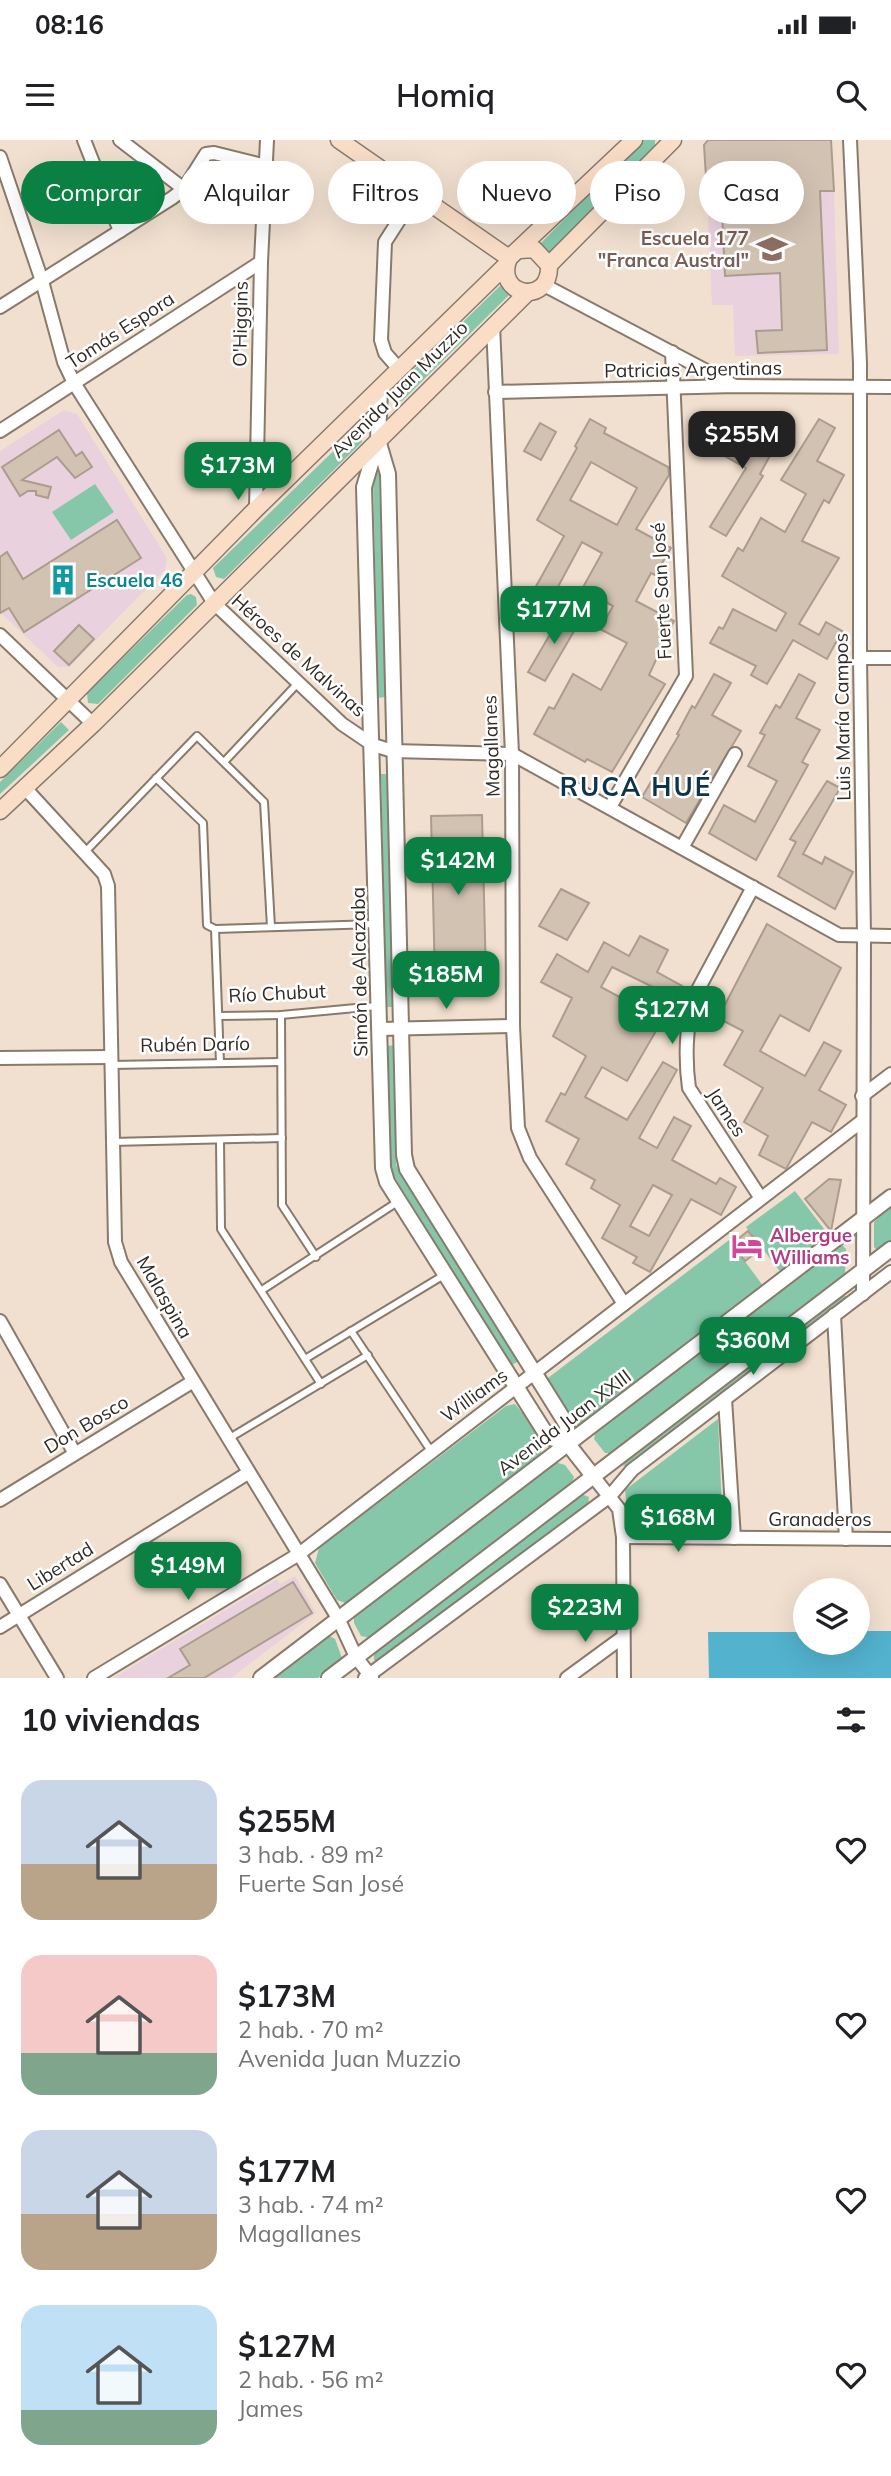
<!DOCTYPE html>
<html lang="es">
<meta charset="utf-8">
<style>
:root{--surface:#fff;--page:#f6f6f6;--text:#202124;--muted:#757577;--accent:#0b8043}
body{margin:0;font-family:Mulish,sans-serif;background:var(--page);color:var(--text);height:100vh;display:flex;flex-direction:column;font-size:26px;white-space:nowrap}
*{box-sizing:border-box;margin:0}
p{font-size:23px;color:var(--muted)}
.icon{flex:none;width:38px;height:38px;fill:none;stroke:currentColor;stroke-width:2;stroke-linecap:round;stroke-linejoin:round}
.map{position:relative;height:1538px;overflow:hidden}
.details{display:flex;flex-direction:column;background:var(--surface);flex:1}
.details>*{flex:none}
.guide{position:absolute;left:21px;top:21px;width:850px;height:63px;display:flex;gap:14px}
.controls{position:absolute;left:793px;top:1438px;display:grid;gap:14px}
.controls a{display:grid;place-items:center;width:77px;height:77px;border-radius:50%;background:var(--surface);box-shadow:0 7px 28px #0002;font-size:35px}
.price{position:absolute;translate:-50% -60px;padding:0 16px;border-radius:14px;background:var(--accent);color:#fff;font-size:23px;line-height:46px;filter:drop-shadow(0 2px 4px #0008)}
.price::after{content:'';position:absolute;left:50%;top:42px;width:21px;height:16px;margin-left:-10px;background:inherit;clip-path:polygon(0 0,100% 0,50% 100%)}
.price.selected{background:#222;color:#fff}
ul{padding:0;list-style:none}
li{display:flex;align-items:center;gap:21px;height:175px;padding:0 21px}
li span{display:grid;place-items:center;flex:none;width:196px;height:140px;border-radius:21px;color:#555}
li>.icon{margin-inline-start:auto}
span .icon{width:84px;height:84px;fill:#fffc;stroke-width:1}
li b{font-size:30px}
h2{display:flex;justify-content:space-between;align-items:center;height:84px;padding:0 21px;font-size:30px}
.chip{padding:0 24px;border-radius:32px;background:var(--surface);box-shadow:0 7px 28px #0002;font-size:24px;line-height:63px}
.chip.selected{background:var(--accent);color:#fff}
.status{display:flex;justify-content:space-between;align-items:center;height:49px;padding:0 35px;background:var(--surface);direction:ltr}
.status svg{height:19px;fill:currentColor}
header{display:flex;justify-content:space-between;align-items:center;height:91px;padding:0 21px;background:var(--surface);font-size:32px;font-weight:600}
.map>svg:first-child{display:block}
.education{fill:#e9d2dd}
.green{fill:#86c7aa}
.water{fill:#53b2ce}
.building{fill:#d2c2b2;stroke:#ac9c8d;stroke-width:2;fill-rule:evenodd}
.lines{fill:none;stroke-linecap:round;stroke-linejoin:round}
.service-casing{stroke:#897a6b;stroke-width:10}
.minor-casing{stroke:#897a6b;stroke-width:16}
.tertiary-casing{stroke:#897a6b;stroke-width:18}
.secondary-casing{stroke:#897a6b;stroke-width:19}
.service{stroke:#fff;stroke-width:6}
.minor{stroke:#fff;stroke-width:12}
.tertiary{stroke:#fff;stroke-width:14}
.secondary{stroke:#f9ddc7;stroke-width:16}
.labels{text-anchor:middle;stroke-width:5;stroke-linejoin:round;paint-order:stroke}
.education-label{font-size:19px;font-weight:bold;fill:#785e54;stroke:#fff;text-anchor:end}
.street-label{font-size:19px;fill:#312b24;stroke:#fff}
.culture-label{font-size:19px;font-weight:bold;fill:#0d838f;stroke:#fff;text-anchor:start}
.hotel-label{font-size:19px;font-weight:bold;fill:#b23c85;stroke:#fff;text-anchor:start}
.district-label{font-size:26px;font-weight:bold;letter-spacing:2px;fill:#0c354c;stroke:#fff}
</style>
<div class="status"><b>08:16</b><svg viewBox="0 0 49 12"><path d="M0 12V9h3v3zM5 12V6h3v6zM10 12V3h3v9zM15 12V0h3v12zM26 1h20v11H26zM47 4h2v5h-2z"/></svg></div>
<header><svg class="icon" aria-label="menu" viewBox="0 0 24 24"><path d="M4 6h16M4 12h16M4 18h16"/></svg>Homiq<svg class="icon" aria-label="search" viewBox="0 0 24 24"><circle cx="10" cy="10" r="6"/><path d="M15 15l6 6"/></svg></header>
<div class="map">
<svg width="891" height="1538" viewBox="0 0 891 1538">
<rect width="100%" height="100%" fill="#f1e0cf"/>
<g class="education">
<polygon points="834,51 839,214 735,216 733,165 712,165 707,53"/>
<polygon points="64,270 77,274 167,418 165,430 69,527 58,527 0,472 0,311"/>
<polygon points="295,1436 316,1473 231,1538 113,1538 277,1439 280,1444"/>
</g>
<g class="green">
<polygon points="643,0 655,0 655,8 550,114 540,104"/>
<polygon points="503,143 512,152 402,261 393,259 392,251"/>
<polygon points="356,289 362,291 362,302 224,439 216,437 213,428"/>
<polygon points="373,333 379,333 385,557 378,558"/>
<polygon points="95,344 114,372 71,400 52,372"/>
<polygon points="191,454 196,457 197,465 98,564 88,563 87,553 187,455"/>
<polygon points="61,582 69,590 0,654 0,642"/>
<polygon points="381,634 387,634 392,867 386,867"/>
<polygon points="394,905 396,1025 519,1221 512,1225 390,1030 387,906"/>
<polygon points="795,1051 831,1098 782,1134 746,1087"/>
<polygon points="891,1065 891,1102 877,1110 874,1107 874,1082"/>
<polygon points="729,1100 764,1147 580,1288 544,1241"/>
<polygon points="841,1104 846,1109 845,1136 614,1313 605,1313 594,1299 596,1290"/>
<polygon points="842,1155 846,1156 846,1161 630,1325 623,1326 625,1321"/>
<polygon points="515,1264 541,1296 543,1302 540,1317 348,1464 337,1460 315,1423 319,1408 506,1266"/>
<polygon points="718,1279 723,1390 630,1391 625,1350"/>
<polygon points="555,1322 565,1325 574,1337 571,1345 370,1498 361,1496 354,1483 354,1474"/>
<polygon points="581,1354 589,1357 588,1365 377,1522 374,1520 374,1512"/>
<polygon points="330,1496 335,1499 342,1518 318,1538 272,1538 324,1497"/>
</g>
<polygon class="water" points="858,1491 891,1491 891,1538 709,1538 708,1492 805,1492 805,1503 858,1503"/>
<g class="building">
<polygon points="708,0 831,0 834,51 820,51 827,210 758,213 756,191 782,190 780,133 725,136 721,52 707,53 704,5"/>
<path d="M590,279L606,288L604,293L668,327L669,335L636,389L671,408L655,435L651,433L636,461L674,481L649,535L665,544L612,632L587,619L585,622L534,594L549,567L554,569L573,534L601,550L627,503L600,489L613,466L582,449L602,413L582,402L546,469L529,459L564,396L537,380L577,308L575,306ZM591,322L637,348L617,385L570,360Z"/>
<polygon points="819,279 835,288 817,321 844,335 829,363 824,360 802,401 839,418 799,484 819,495 826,482 842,491 827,519 793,500 767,544 751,535 756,526 710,503 719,487 723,489 733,469 776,491 786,473 722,436 738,408 743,411 761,378 785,392 806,354 781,340"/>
<polygon points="540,283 556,292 541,320 524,311"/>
<polygon points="729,283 757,299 763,290 779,299 760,334 763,336 726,396 710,387 746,328 714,310"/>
<polygon points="59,290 76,316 82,312 92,327 75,338 57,317 22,340 51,347 48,358 36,355 36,351 28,351 20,356 2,327"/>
<polygon points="117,380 141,418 24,492 9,468 0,473 0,417 7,412 23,439"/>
<polygon points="563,472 580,481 545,541 528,532"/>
<polygon points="79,485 94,499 69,525 54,511"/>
<polygon points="714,534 731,543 712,575 741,591 686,683 642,657 679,595 677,594 692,566 695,568"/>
<polygon points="799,534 815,543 796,578 820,590 802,622 808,625 756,720 709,693 724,665 755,682 777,641 748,626 765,595 760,593 776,565 780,568"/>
<polygon points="827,641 840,648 803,714 822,724 825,717 853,732 835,769 778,736 796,702 790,699"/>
<polygon points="482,675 486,838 435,839 431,676"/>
<polygon points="561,749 589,763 567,800 539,786"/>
<polygon points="767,784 841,828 809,891 780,875 760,911 805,936 824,902 841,911 819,950 846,965 831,992 812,982 786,1029 759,1015 768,996 744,982 763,948 724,925 743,891 718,878"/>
<path d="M640,796L668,810L657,832L682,846L627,941L602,927L585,957L627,980L663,922L677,930L639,998L657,1008L674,977L691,986L672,1020L716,1044L720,1038L736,1047L721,1075L691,1059L650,1132L633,1123L637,1117L602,1098L620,1065L591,1048L595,1040L566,1024L579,999L546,981L561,953L565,955L586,916L553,896L572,858L541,842L557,814L588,832L604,802L629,816ZM612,827L659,850L647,872L601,847ZM653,1045L672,1055L649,1096L630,1086Z"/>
<polygon points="829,1039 841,1040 831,1091 805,1059"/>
<polygon points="748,1091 762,1108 745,1121 732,1104"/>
<polygon points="293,1442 312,1473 204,1538 168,1538 190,1525 180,1509"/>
</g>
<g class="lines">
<g class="service-casing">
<g id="service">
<polyline points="224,622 298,543"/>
<polyline points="156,638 203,683 207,785 215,789 220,923"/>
<polyline points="85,712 197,596 264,662 271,787"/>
<polyline points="215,789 376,784"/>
<polyline points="281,875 282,1065 316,1117"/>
<polyline points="219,876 281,875 377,866"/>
<polyline points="111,925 280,922"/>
<polyline points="220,1001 221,1089 321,1244"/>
<polyline points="112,1002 282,998"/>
<polyline points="262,1150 399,1061"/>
<polyline points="351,1191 431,1311"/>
<polyline points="305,1219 444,1135"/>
<polyline points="228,1299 368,1215"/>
</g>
</g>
<g class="minor-casing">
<g id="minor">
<polyline points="84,0 120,91"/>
<polyline points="120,0 184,49"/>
<polyline points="850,0 860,223 860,518 864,796 863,1154"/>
<polyline points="0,17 42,141 64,222 74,243 214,463 342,584 373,605 393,611 512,614 839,795 891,796"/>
<polyline points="544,145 735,246"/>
<polyline points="0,167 172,58 184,49 206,14 214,13 266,26"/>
<polyline points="493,185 512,614 513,886 518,988 530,1018 624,1164"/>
<polyline points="400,230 385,213 381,200 385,102 417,52"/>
<polyline points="495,252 735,246 891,247"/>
<polyline points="0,291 261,122"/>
<polyline points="256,369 261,122 267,0"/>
<polyline points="0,495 93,584"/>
<polyline points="860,518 891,518"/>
<polyline points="25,648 104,734 108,746 115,1102 121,1122 338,1478 356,1517 372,1538"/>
<polyline points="610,667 686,536 672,212"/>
<polyline points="683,706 735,614"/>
<path d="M753,747L693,859C686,886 685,920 689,948L760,1057"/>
<polyline points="380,889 513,886"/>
<polyline points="0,918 111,917"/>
<polyline points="862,956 891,934"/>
<polyline points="834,1175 846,1399"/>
<polyline points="0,1181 74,1312"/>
<polyline points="725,1259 734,1398"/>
<polyline points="593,1336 619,1369 623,1397 624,1538"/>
<polyline points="0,1360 192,1242"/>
<polyline points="623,1397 891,1399"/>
<polyline points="0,1444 57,1538"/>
<polyline points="0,1487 248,1333"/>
<polyline points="94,1538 299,1414 862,981"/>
<polyline points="365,1538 610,1356 632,1330 891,1132"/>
<polyline points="567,1538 623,1497"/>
</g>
</g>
<g class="tertiary-casing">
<g id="tertiary">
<polyline points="380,250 378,300 364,347 383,1028 387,1042 548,1297 568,1304 593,1336"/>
<polyline points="378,300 388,334 404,1015 407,1029 567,1285 568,1304"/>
<polyline points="261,1538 891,1057"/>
<polyline points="329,1538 891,1109"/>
</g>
</g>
<g class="secondary-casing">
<g id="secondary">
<polyline points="339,0 509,118"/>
<path d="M520,110L534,109L549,125C551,167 493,156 509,118L634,0"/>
<polyline points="549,125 673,0"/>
<polyline points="0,629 256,369 506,125"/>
<polyline points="0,671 93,584 528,152"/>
</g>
</g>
<use href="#service" class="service"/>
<use href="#minor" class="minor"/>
<use href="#tertiary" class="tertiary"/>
<use href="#secondary" class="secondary"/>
</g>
<defs>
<g id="school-bare" transform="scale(2.415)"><path d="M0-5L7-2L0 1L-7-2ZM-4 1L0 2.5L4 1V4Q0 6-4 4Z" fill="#8d6e63" stroke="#fff" stroke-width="2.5" paint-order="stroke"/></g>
<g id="building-bare" transform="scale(2.415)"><path d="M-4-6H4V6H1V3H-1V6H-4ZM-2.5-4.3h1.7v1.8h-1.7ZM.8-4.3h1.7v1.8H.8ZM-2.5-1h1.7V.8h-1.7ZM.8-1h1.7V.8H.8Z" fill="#0f9aa8" stroke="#fff" stroke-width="2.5" paint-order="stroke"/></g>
<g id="hotel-bare" transform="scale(2.415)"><path d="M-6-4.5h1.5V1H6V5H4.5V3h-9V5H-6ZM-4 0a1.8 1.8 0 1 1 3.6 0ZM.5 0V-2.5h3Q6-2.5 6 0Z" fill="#d1479c" stroke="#fff" stroke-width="2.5" paint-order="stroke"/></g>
</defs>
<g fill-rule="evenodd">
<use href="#school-bare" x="772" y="109"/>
<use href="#building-bare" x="63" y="440"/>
<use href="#hotel-bare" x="747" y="1106"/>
</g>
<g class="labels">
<g class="education-label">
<text x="749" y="105">Escuela 177<tspan x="749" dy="22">"Franca Austral"</tspan></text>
</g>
<g class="street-label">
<text transform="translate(240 184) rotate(-89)" y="7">O'Higgins</text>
<text transform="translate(120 190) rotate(-33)" y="7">Tomás Espora</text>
<text transform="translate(693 229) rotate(-1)" y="7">Patricias Argentinas</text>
<text transform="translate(399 249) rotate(-45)" y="7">Avenida Juan Muzzio</text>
<text transform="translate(661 451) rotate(-93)" y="7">Fuerte San José</text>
<text transform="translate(299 515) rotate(42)" y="7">Héroes de Malvinas</text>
<text transform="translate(842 577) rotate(-91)" y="7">Luis María Campos</text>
<text transform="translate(491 606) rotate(-92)" y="7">Magallanes</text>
<text transform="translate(359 832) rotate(-91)" y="7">Simón de Alcazaba</text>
<text transform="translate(277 853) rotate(-3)" y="7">Río Chubut</text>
<text transform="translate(195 904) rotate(-1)" y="7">Rubén Darío</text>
<text transform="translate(727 972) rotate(57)" y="7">James</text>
<text transform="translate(165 1157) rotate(60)" y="7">Malaspina</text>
<text transform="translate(474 1255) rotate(-36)" y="7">Williams</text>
<text transform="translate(564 1282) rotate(-37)" y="7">Avenida Juan XXIII</text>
<text transform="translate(86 1284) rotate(-31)" y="7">Don Bosco</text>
<text x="820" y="1386">Granaderos</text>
<text transform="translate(60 1426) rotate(-32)" y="7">Libertad</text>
</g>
<g class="culture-label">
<text x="86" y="447">Escuela 46</text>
</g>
<g class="hotel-label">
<text x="770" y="1102">Albergue<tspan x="770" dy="22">Williams</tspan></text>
</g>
<g class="district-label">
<text x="636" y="656">RUCA HUÉ</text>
</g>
</g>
</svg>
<div class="controls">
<a><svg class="icon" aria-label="layers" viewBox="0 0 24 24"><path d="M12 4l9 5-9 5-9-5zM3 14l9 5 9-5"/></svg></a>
</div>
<b class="price selected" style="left:742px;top:331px">$255M</b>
<b class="price" style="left:238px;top:362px">$173M</b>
<b class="price" style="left:554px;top:506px">$177M</b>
<b class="price" style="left:458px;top:757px">$142M</b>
<b class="price" style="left:446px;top:871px">$185M</b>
<b class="price" style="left:672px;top:906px">$127M</b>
<b class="price" style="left:753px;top:1237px">$360M</b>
<b class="price" style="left:678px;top:1414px">$168M</b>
<b class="price" style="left:188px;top:1462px">$149M</b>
<b class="price" style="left:585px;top:1504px">$223M</b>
<div class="guide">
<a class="chip selected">Comprar</a>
<a class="chip">Alquilar</a>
<a class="chip">Filtros</a>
<a class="chip">Nuevo</a>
<a class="chip">Piso</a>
<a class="chip">Casa</a>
</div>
</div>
<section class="details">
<h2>10 viviendas<svg class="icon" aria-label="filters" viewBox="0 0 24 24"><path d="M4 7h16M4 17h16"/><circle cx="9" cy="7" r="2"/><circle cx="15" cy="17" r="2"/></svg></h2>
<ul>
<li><span style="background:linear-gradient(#c9d6e8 60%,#b9a48a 0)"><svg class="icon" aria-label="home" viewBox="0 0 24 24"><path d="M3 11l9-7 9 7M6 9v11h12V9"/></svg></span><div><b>$255M</b><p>3 hab. · 89 m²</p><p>Fuerte San José</p></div><svg class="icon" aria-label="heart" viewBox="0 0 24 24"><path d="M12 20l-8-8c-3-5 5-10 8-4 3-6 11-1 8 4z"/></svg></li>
<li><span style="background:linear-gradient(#f6c9c9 70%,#7fa58c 0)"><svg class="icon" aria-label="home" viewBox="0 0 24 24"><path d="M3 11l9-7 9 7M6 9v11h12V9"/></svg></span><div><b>$173M</b><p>2 hab. · 70 m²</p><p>Avenida Juan Muzzio</p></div><svg class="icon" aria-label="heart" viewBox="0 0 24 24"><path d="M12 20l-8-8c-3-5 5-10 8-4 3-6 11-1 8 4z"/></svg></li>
<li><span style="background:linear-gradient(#c9d6e8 60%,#b9a48a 0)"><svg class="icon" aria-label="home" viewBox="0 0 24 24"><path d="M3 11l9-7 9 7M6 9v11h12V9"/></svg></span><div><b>$177M</b><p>3 hab. · 74 m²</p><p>Magallanes</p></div><svg class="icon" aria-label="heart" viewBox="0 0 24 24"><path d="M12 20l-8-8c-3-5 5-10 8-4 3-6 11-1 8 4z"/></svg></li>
<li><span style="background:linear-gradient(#bfe0f5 75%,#7fa58c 0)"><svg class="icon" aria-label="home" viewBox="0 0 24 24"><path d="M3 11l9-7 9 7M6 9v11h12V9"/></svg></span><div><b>$127M</b><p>2 hab. · 56 m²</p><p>James</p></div><svg class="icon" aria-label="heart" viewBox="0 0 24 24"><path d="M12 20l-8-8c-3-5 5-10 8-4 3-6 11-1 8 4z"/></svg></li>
</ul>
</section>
